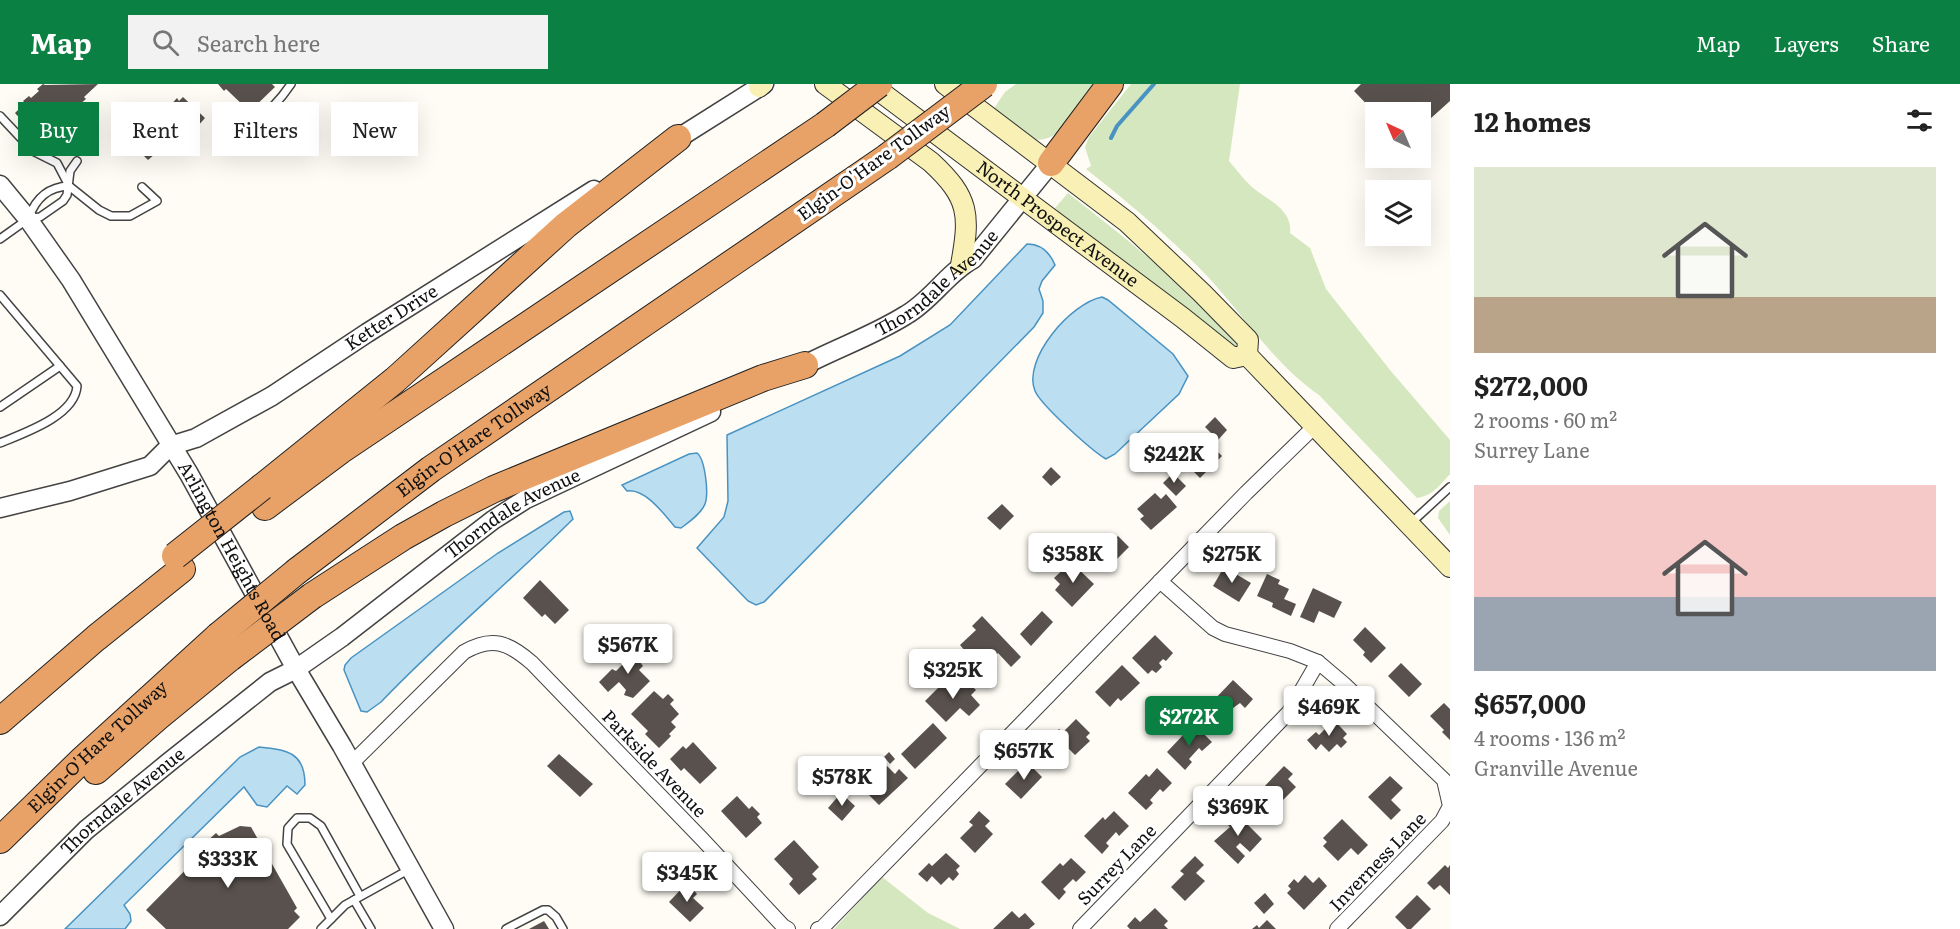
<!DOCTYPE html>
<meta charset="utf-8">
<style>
:root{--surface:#fff;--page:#f2f2f2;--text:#222;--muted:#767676;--accent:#0b8043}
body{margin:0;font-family:Literata,serif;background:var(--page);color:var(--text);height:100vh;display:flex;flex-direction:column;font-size:22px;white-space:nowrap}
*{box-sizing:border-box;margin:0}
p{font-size:20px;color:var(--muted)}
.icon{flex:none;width:33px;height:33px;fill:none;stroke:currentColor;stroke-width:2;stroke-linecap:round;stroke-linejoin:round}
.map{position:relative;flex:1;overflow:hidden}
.side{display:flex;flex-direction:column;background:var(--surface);width:510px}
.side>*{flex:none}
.top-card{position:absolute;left:18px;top:18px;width:570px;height:54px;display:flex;gap:12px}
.needle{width:39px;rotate:316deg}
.tools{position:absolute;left:1365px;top:18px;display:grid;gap:12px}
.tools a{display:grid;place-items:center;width:66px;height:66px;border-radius:0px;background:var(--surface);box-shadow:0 6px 24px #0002;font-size:30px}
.price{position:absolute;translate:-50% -51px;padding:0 14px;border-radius:6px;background:#fff;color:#222;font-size:20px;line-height:39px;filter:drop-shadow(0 2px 3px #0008)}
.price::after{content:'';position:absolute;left:50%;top:36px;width:18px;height:14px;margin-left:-9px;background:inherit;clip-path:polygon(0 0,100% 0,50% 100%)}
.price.active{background:var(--accent);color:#fff}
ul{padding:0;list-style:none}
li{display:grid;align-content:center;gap:12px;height:318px;padding:0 24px}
li span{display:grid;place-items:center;height:186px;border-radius:0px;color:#555}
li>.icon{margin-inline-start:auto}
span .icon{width:108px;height:108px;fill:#fffc;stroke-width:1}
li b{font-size:26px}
h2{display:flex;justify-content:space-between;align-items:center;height:72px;padding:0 24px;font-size:26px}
.pill{padding:0 21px;border-radius:0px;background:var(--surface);box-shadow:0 6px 24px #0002;font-size:21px;line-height:54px}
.pill.active{background:var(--accent);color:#fff}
header{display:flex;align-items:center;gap:36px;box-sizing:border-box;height:84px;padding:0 30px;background:var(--accent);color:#fff}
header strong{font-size:28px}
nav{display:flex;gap:33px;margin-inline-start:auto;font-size:21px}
.search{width:420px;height:54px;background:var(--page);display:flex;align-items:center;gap:15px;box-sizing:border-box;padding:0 21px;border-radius:0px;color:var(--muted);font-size:22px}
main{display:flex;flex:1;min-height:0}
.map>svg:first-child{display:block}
.green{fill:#d4e7bf}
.water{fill:#bcdef1;stroke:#4993c3;stroke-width:1.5}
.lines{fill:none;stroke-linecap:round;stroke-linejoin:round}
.stream{stroke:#4993c3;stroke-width:4}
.building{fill:#58514d}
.service-casing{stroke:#434343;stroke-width:10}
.minor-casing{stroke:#434343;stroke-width:16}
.tertiary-casing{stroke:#434343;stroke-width:21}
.secondary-casing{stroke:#323232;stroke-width:22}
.motorway-casing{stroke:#212121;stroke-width:28}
.service{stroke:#fff;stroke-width:7}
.minor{stroke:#fff;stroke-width:14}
.tertiary{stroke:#fff;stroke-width:18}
.secondary{stroke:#f8f0b4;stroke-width:20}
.motorway{stroke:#e8a267;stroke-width:26}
.motorway-bridge-casing{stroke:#212121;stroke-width:28;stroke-linecap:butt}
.motorway-bridge{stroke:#e8a267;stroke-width:26}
.labels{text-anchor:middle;stroke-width:6;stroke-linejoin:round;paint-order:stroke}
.street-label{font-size:18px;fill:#101010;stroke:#fff}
</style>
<header>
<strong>Map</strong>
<div class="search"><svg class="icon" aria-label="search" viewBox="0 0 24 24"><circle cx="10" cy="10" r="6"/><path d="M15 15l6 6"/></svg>Search here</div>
<nav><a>Map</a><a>Layers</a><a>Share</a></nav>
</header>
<main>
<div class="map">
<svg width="1450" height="845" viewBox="0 0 1450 845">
<rect width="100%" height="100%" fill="#fefcf4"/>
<g class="green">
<path d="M1016,0H1099C1085,17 1059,62 1034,55L993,26L1005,8Z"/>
<path d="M1131,0H1240L1229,77C1236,85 1243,95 1252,103C1267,116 1293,125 1290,149L1310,164L1326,205L1390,286L1450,356V390C1440,401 1432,412 1417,414L1319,311C1275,281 1245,233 1209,194C1171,154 1129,119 1086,85L1091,82L1085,63L1089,53Z"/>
<path d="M1068,109C1127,155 1187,204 1240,258L1234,264L1067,136L1055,124Z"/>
<polygon points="1450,417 1450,451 1438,434 1439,427"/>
<polygon points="882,793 928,829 960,845 834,845"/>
</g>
<g class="water">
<path d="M1027,160C1041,160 1050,169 1055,181L1042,197L1039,205L1043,217V229L1034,243L764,518L756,521L748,517L697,464L724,433L728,417L727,351L900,272L950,241Z"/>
<path d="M1102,213L1108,216L1173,270L1188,292L1179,310L1115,370L1106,375C1092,367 1041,321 1035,307C1022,275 1071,219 1102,213Z"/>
<path d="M697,369C705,375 709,409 705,420C701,430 689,438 681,444L675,443C664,430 645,404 627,407L622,401L689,370Z"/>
<path d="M570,427L573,435C510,498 442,554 381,618L367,628L361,627L344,586L345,581L351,574L498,469L564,428Z"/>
<path d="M259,663C287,666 305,668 305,701L297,710L287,702L267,723L257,721L244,703L124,821L130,830L131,837L125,845H65L240,673Z"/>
</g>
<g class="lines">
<polyline class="stream" points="1111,54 1117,42 1154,0"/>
</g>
<g class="building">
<polygon points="43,0 45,1 98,0 84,13 86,15 80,20 78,19 69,27 71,29 64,34 62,32 37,53 15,29 25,19 23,17 29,12 31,14 39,7 37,5"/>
<polygon points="218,0 272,0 275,3 251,26 247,22 246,24 226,5 224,7"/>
<polygon points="1361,0 1450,0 1450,17 1420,44 1420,28 1376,28 1376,30 1354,7"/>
<polygon points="183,13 205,34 182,60 177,55 165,67 162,64 148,76 138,66 142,62 139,58 135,62 131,58 134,54 131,50 126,55 119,48 122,46 118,42 138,23 148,33 143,38 155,49 174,30 168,24 177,14 179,17"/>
<polygon points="1215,333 1227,346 1218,356 1205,343"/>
<polygon points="1213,363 1222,372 1200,394 1191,385"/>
<polygon points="1051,383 1061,393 1051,402 1042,393"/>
<polygon points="1173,389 1186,402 1176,412 1163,399"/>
<polygon points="1155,409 1161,415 1166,410 1177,423 1151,446 1140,435 1144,432 1137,425"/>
<polygon points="1002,420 1014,432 1000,446 987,434"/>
<polygon points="1118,452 1129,463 1105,487 1100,482 1104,477 1099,471"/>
<polygon points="1071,478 1094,500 1072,523 1055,506 1060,500 1054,494"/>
<polygon points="1224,483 1251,499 1239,518 1213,502"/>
<polygon points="1267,490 1280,496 1278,500 1289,505 1284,515 1296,520 1291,532 1272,523 1273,519 1257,512"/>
<polygon points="540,496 569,526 555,540 545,530 542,533 523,514"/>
<polygon points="1313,504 1342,518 1334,534 1319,527 1314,539 1300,533"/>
<polygon points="1042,527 1053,538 1031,562 1020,550"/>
<polygon points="982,532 1021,573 1011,583 998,569 976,590 959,573 965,567 960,561 976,546 972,542"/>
<polygon points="1365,543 1386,564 1371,579 1363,571 1365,568 1353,556"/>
<polygon points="1155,551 1173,569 1166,577 1163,575 1159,579 1162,583 1156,589 1152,586 1148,590 1132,574"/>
<polygon points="632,563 644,568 640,578 643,582 639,586 650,597 633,614 624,611 626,606 619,598 608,608 599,598 612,585 616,587 625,578"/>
<polygon points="1401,579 1422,600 1409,613 1388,592"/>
<polygon points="1122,581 1140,599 1121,617 1118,614 1110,623 1095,608"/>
<polygon points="947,595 956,604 964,595 976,606 971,611 980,621 969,632 960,624 946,638 925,617"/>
<polygon points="1233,596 1253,615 1245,624 1240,619 1226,629 1213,617"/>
<polygon points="654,607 663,615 668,610 674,616 670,620 679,630 671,638 676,643 669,650 671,652 659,664 645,650 648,647 631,630"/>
<polygon points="1444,619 1450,625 1450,656 1442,648 1444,646 1430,632"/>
<polygon points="1076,635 1090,649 1086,653 1090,657 1075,671 1065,661 1059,666 1049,655 1059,645 1063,648"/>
<polygon points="1334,636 1347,650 1343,654 1347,658 1341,664 1337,660 1329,668 1321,660 1316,666 1307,656 1316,648 1319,651"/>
<polygon points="933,639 947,654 915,685 901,670"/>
<polygon points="1197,643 1212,658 1202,667 1199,664 1189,675 1192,678 1185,686 1167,668 1185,649 1189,652"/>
<polygon points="693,658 717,684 700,700 684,684 681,687 670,675 683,662 686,665"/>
<polygon points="889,668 895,675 890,680 884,673"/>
<polygon points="559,670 593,700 580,713 547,682"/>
<polygon points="1027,678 1042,693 1021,715 1005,700"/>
<polygon points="887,682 895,690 899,685 908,694 879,721 864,706"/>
<polygon points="1284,682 1293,690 1288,695 1296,703 1277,722 1261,706"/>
<polygon points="1157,684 1172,699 1163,708 1160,705 1150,716 1153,719 1146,726 1128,709 1146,690 1149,693"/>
<polygon points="1390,692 1403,704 1391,716 1401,726 1391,736 1368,713"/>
<polygon points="841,709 855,722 842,737 828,724"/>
<polygon points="737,712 749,725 752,722 760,730 757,733 762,739 746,754 721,727"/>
<polygon points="1240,725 1250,735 1246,739 1262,755 1250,768 1240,759 1236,763 1245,772 1238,780 1214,757 1230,743 1226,739"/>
<polygon points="979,727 990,737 985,742 993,750 975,769 960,754 973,741 969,738"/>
<polygon points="1114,727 1129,742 1119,752 1116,748 1106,759 1109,762 1102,770 1084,752 1103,733 1105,736"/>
<polygon points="1342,735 1368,761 1358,771 1351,764 1338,777 1323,762 1327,758 1323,754"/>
<polygon points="240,742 251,743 297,824 294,827 300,833 288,845 166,845 146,826 209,762 205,759 216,749 219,752"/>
<polygon points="794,756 819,783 812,790 817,795 799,811 789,800 793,795 774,775"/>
<polygon points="946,769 960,782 956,786 959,790 953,797 949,793 941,801 932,792 927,798 918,790 929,779 932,782"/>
<polygon points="1195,772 1204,781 1196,789 1205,797 1185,817 1171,803 1184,790 1180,787"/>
<polygon points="1071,774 1086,788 1076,798 1073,795 1063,805 1066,808 1059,816 1041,798 1060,779 1063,782"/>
<polygon points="1445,781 1448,784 1450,781 1450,811 1440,801 1434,806 1427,799"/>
<polygon points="1305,791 1313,799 1319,793 1327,802 1304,826 1287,809 1291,805 1288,802 1294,795 1298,799"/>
<polygon points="687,799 697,810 693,814 704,824 690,838 669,818"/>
<polygon points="1265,809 1274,820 1264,830 1254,819"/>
<polygon points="1417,811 1431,825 1411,845 1407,845 1395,833"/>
<polygon points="1155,824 1168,837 1164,841 1168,845 1130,845 1127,842 1135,833 1140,838"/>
<polygon points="1012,827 1019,834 1025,829 1035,840 1029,845 993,845"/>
<polygon points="1267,836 1276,845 1252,845 1257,841 1259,844"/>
<polygon points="544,837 549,845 529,845"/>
</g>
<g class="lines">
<g class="service-casing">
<g id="service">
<polyline points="0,32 33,67 57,79 69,102 99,126 111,132 130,132 157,117 142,103"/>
<path d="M229,54C255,41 275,24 291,0"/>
<path d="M29,133C36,114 48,103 69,102"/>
<polyline points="0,155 28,135 40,133 63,117 67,111 70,87 77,77"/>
<path d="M0,211L77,302C75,332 24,349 0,359"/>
<polyline points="0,323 60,282"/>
<polyline points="1411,439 1450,403"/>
<polyline points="354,816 371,845"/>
<polyline points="331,835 287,760 288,744 297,734 310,734 321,742 360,812"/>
<polyline points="321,845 345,821 410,785"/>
<polyline points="506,845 543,826 548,826 556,833 563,845"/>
</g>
</g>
<g class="minor-casing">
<g id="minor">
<polyline points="1160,497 1213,544 1225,550 1290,567 1318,578 1344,600 1444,696 1450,722 1442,737 1337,845"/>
<path d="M352,679L464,568C492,552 508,558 532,579L702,755L783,842L788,845"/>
<polyline points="818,845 822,844 1246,409 1316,341"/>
<polyline points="1080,845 1289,628 1318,578"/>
</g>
</g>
<g class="tertiary-casing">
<g id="tertiary">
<polyline points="669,60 764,0"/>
<path id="s1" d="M0,101L28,135L71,196L189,390L296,585L342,662L444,845"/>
<path id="s2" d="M795,286C831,266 871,253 906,231C932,216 947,189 973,175L1051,79"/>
<path id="s3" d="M0,424L70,407L150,382L170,362L196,354L272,312L367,249L594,106"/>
<path id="s4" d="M0,832L86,746L168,679L270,598L296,585L342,553L493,436L526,415L711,328"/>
</g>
</g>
<g class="secondary-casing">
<g id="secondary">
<path d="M825,0L931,78C970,114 970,131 961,181"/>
<path id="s5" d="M870,0L1183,234L1233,274L1247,271"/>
<polyline points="945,0 1127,138 1202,209 1248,256 1247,271 1450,483"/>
<polyline points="759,3 762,0"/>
</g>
</g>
<g class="motorway-casing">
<g id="motorway">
<polyline points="1051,79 1110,0"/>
<polyline points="262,403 395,296 566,141 678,54"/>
<polyline points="265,423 340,367 825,41"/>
<path id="s6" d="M297,487L431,385L887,73"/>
<polyline points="312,512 403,453 444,430 494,405 763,294 805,281"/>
<polyline points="0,637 96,554 182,485"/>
<polyline points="96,687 158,633 230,574"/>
<path id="s7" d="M0,756L83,675L218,552"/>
</g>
</g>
<use href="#service" class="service"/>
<use href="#minor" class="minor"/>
<use href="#tertiary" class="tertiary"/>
<use href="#secondary" class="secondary"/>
<use href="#motorway" class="motorway"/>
<g class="motorway-bridge-casing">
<g id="motorway-bridge">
<polyline points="825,41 879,0"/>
<polyline points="887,73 984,0"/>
<polyline points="175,472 262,403"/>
<polyline points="218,552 297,487"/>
<polyline points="230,574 312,512"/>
</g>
</g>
<use href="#motorway-bridge" class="motorway-bridge"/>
</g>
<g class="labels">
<g class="street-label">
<text transform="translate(874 79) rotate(-36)" y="6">Elgin-O'Hare Tollway</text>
<text dy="6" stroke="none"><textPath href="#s5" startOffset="234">North Prospect Avenue</textPath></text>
<text dy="6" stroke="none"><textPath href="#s2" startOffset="168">Thorndale Avenue</textPath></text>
<text dy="6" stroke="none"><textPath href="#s3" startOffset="441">Ketter Drive</textPath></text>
<text dy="6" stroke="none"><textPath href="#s6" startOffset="220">Elgin-O'Hare Tollway</textPath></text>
<text dy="6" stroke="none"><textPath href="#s4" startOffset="654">Thorndale Avenue</textPath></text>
<text dy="6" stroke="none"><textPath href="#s1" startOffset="434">Arlington Heights Road</textPath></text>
<text dy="6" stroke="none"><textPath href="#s7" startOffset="135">Elgin-O'Hare Tollway</textPath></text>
<text transform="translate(654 680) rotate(46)" y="6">Parkside Avenue</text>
<text dy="6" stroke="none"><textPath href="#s4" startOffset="168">Thorndale Avenue</textPath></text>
<text transform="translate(1378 778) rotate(-46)" y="6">Inverness Lane</text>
<text transform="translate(1117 781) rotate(-46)" y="6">Surrey Lane</text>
</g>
</g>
</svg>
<div class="tools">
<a><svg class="needle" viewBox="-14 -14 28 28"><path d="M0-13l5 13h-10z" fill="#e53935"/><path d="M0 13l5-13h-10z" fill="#767676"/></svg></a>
<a><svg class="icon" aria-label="layers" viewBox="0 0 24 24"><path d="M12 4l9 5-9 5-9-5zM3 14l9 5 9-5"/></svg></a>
</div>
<b class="price" style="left:1174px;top:400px">$242K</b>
<b class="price" style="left:1073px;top:500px">$358K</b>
<b class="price" style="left:1232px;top:500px">$275K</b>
<b class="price" style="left:628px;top:591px">$567K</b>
<b class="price" style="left:953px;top:616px">$325K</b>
<b class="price" style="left:1329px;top:653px">$469K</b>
<b class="price active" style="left:1189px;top:663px">$272K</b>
<b class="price" style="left:1024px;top:697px">$657K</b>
<b class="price" style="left:842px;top:723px">$578K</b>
<b class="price" style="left:1238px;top:753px">$369K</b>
<b class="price" style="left:228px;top:805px">$333K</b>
<b class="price" style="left:687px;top:819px">$345K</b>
<div class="top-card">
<a class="pill active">Buy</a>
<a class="pill">Rent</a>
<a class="pill">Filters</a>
<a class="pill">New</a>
</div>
</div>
<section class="side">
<h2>12 homes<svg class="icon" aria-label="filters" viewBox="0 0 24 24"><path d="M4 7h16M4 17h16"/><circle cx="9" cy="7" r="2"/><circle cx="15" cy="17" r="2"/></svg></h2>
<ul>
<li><span style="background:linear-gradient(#dfe7d0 70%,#b9a48a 0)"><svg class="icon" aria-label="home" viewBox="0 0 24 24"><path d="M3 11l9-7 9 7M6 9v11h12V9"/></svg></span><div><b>$272,000</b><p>2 rooms · 60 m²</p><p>Surrey Lane</p></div></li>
<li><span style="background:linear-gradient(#f6c9c9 60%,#9aa5b1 0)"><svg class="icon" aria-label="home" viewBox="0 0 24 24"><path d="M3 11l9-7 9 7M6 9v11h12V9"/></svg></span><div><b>$657,000</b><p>4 rooms · 136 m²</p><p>Granville Avenue</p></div></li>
</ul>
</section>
</main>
